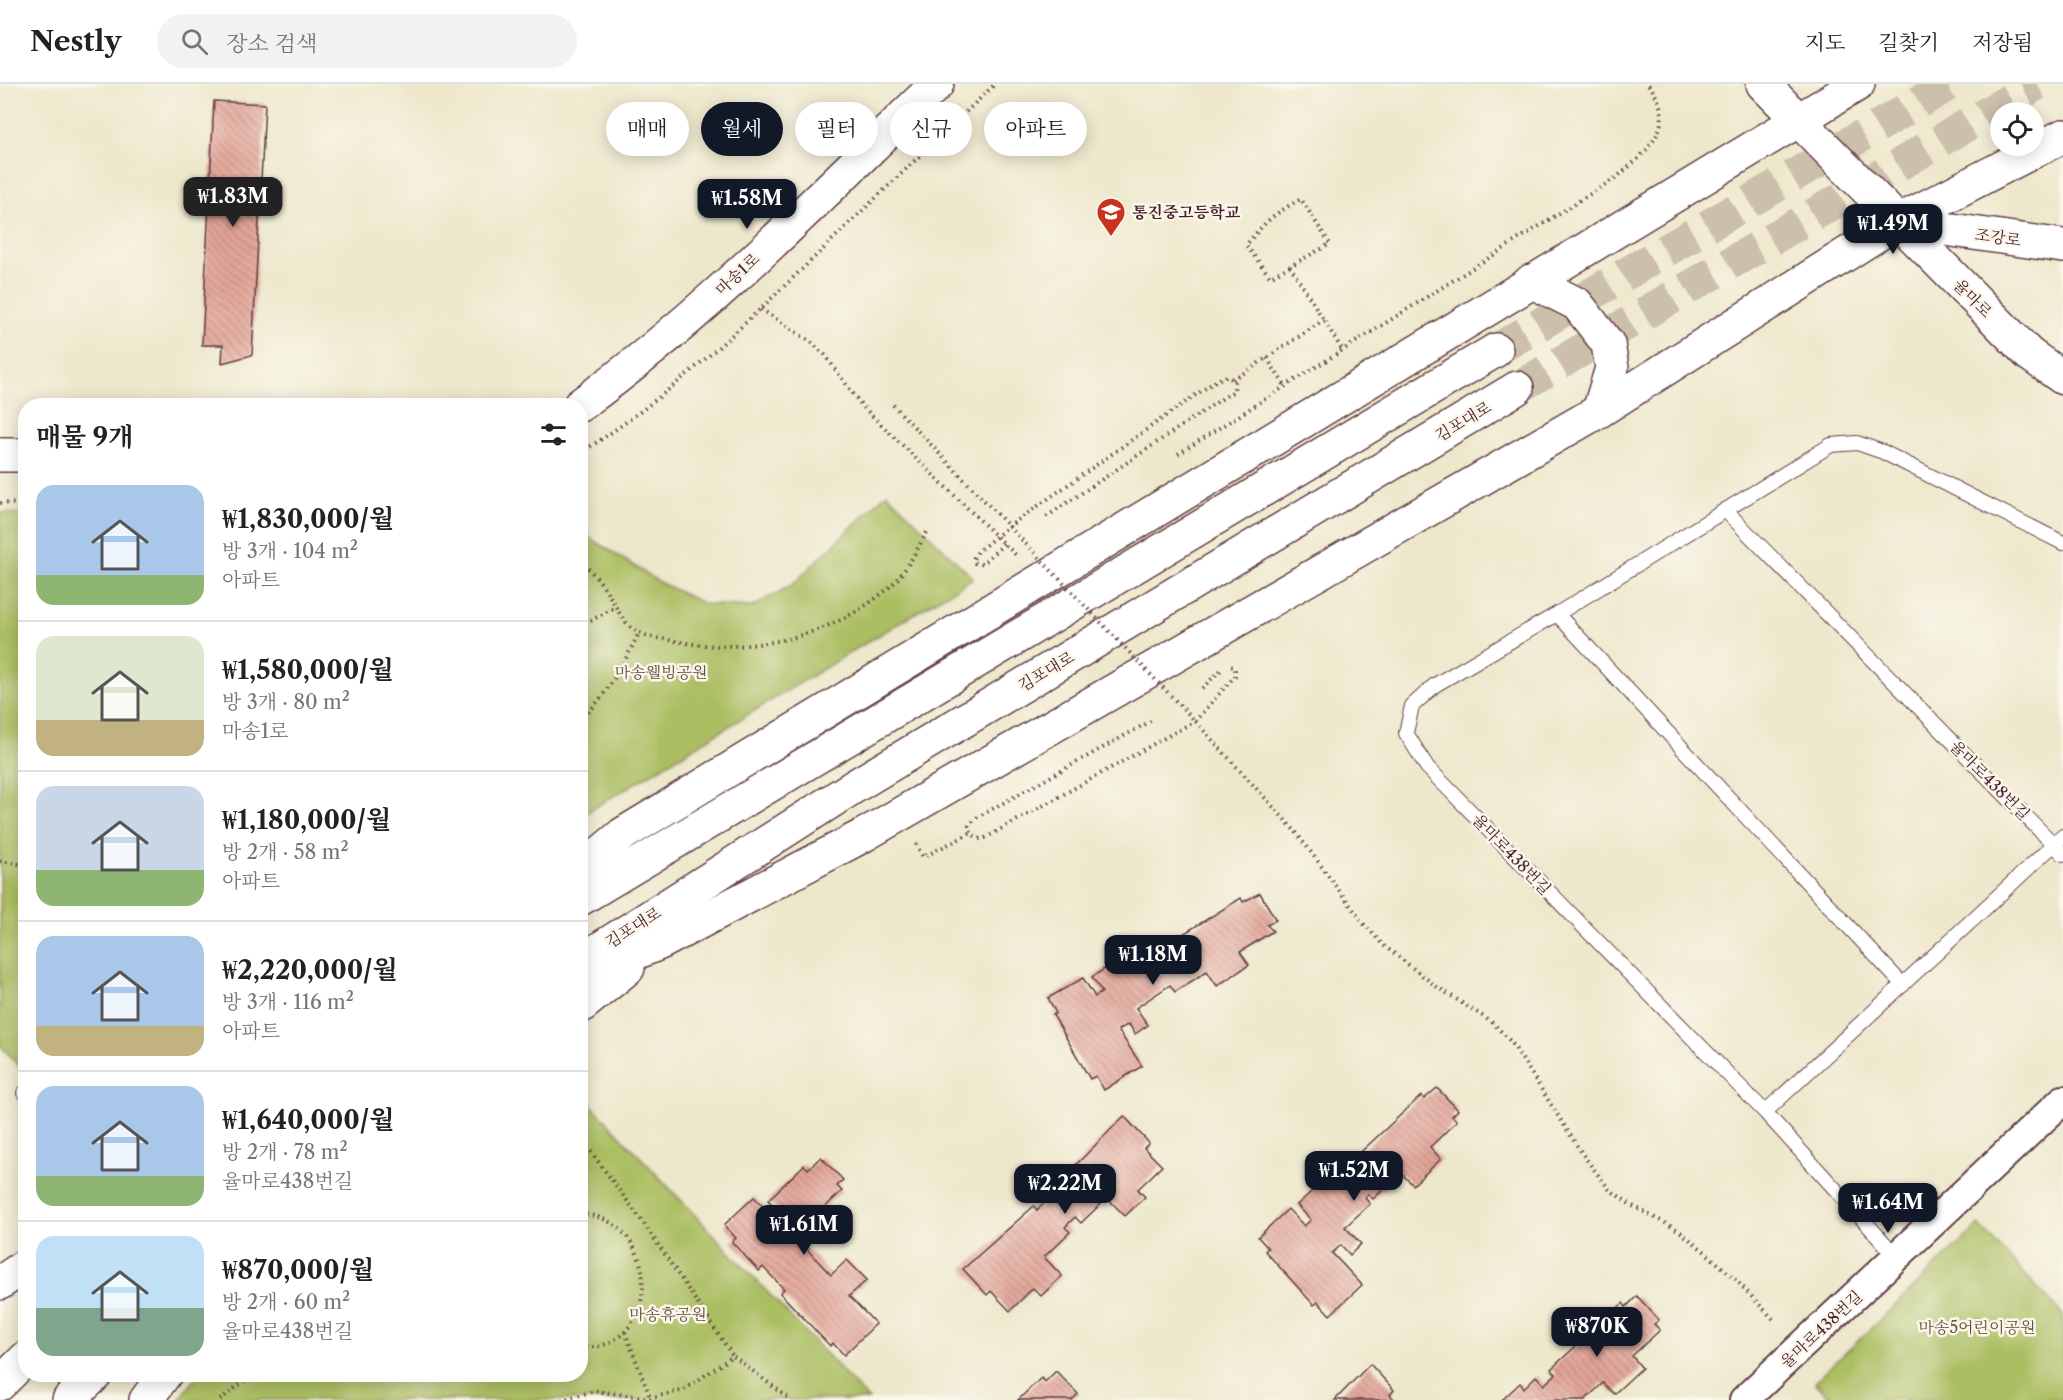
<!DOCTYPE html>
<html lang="ko">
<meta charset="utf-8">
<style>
:root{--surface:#fff;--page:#f2f2f2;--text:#222;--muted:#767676;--line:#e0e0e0;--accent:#111827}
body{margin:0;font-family:"Libre Caslon Text","Noto Serif KR",serif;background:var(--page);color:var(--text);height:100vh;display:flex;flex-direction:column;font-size:22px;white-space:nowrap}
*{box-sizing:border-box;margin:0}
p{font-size:20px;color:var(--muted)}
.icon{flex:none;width:33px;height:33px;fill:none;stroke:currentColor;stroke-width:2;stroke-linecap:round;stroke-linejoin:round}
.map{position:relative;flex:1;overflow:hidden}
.details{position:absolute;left:18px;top:314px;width:570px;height:984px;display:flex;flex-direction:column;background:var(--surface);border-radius:24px;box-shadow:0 3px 15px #0003}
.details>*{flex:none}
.top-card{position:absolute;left:606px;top:18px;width:570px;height:54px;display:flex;gap:12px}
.controls{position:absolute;left:1990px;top:18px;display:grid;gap:12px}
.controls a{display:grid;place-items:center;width:54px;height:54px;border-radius:50%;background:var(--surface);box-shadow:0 3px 15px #0003;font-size:30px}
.price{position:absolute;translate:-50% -51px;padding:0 14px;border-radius:12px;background:var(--accent);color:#fff;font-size:20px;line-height:39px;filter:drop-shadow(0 2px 3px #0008)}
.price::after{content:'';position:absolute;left:50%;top:36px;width:18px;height:14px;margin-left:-9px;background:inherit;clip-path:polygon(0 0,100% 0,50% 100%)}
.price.current{background:#222;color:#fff}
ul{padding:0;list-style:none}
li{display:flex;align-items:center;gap:18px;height:150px;padding:0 18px}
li+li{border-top:2px solid var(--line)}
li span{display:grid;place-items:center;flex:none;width:168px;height:120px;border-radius:18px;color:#555}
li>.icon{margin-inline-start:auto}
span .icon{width:72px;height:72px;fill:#fffc;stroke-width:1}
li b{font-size:26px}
h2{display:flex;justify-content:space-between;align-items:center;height:72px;padding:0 18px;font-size:26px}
.tag{padding:0 21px;border-radius:27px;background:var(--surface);box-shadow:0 3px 15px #0003;font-size:21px;line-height:54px}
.tag.current{background:var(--accent);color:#fff}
header{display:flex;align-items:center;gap:36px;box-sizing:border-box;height:84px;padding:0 30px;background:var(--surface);border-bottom:2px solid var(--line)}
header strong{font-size:28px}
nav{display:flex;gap:33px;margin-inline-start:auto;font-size:21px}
.search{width:420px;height:54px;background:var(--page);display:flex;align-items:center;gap:15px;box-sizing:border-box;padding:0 21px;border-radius:33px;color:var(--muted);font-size:22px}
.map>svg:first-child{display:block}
.park{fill:#abbe62;stroke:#7a6e46;stroke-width:1.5}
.building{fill:url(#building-back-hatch)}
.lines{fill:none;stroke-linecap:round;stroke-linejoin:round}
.primary-tunnel{stroke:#ccbfab;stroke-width:33;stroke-dasharray:33 16;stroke-linecap:butt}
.lane-casing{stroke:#623d43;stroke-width:16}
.street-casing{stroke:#623d43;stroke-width:32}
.secondary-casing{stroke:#623d43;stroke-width:36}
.primary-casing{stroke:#623d43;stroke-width:36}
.path{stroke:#623d43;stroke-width:4;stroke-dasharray:1.5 4.5;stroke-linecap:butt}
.lane{stroke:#fff;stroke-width:14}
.street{stroke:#fff;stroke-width:28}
.secondary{stroke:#fff;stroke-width:33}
.primary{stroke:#fff;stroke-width:33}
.path-bridge{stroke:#623d43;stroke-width:4;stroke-dasharray:1.5 4.5;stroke-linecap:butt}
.labels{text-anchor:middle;stroke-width:5;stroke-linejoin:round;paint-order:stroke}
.poi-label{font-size:16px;font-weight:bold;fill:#4a1f2b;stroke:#fbf7ec;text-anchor:start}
.street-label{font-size:16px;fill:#4a1f2b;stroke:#fbf7ec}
.park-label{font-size:16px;fill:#674f3c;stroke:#fbf7ec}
</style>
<header>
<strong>Nestly</strong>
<div class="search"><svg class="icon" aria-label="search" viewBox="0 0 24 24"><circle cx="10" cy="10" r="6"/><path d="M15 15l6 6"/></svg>장소 검색</div>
<nav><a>지도</a><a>길찾기</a><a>저장됨</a></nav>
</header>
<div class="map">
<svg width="2063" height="1316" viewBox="0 0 2063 1316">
<defs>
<pattern id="building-back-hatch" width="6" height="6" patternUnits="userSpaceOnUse" patternTransform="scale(1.5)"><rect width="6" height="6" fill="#e2a497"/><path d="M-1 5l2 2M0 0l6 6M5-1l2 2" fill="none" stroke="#b9857b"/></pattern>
</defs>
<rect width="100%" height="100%" fill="#fbf7ec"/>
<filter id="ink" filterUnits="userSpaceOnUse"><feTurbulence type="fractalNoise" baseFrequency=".0167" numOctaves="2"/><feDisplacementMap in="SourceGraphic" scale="12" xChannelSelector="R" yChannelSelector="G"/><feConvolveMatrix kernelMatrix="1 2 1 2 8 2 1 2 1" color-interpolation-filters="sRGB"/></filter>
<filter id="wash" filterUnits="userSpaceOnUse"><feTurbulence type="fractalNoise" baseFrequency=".008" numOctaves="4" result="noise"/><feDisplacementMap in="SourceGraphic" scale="24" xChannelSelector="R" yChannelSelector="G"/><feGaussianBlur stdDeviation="1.35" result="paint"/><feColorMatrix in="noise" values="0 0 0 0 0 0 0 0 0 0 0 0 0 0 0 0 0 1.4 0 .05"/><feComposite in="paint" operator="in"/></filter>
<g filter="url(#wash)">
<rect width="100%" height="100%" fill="#ede7cb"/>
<g class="park">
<polygon points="887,409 973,494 581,732 581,448 659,498 704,520 753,523 793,500"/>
<polygon points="0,429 26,430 25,989 0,961"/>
<polygon points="581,1010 869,1316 179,1316 199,1290 580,1290"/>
<polygon points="1979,1141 2063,1231 2063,1316 1832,1316 1815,1298"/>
</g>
<g id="blocks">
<g class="building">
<polygon points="214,17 265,20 252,271 222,279 223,261 202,261"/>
<polygon points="1260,809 1276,836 1267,841 1273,847 1240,868 1249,881 1217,902 1207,887 1175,908 1170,901 1136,924 1148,941 1135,950 1129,940 1118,946 1142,982 1104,1006 1096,992 1090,995 1053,931 1056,929 1048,914 1083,894 1095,913 1102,908 1092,893 1126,871 1129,876 1142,867 1148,877 1161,868 1159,865 1241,814 1243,818"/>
<polygon points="1437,1004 1458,1026 1452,1032 1457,1037 1430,1063 1441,1075 1413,1101 1401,1089 1373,1115 1368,1110 1365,1114 1370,1120 1345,1143 1361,1160 1350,1171 1341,1161 1332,1169 1362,1201 1330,1231 1318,1218 1314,1221 1265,1167 1268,1164 1258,1153 1288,1125 1304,1142 1311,1136 1297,1121 1325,1095 1328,1100 1340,1088 1342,1091 1353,1081 1350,1078 1421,1012 1424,1015"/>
<polygon points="1124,1032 1149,1059 1144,1064 1162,1082 1138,1105 1145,1113 1125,1132 1107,1114 1081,1139 1075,1133 1065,1143 1070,1148 1044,1173 1062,1192 1041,1212 1033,1204 1010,1227 991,1207 987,1211 963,1185 1034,1122 1037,1126 1060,1103 1057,1100"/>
<polygon points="821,1073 843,1096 837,1102 842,1107 803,1144 811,1152 802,1160 831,1191 847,1176 867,1196 849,1212 876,1240 844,1271 833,1259 830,1262 780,1209 784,1205 763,1183 759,1187 732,1158 736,1154 724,1141 754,1113 772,1132 778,1126 768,1116 804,1081 808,1085"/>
<polygon points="1637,1212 1659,1236 1654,1240 1660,1246 1632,1272 1642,1284 1614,1310 1603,1299 1585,1316 1502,1316 1520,1299 1524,1304 1536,1292 1544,1301 1556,1290 1551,1285 1623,1219 1626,1223"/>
<polygon points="1370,1280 1394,1306 1390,1311 1395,1316 1335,1316"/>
<polygon points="1056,1287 1078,1310 1072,1316 1018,1316 1041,1294 1045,1298"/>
</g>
</g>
</g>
<g filter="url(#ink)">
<use href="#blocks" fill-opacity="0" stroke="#623d43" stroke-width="1.5"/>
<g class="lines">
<g class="primary-tunnel">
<polyline points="1496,266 1950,0"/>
<polyline points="1517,304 2037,0"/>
</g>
<g class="lane-casing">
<g id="lane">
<polyline points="1725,426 2063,770"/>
<polyline points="1557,530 1903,901"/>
<polyline points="24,1009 26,1010"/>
<polyline points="1765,1028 2063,752"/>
<polyline points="1897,1173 1765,1028 1427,683 1406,649 1412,622 1435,601 1557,530 1831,361 1857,359 1883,368 2063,459"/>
</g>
</g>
<g class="street-casing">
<polyline id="street" points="1744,1316 2063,1016"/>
</g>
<g class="secondary-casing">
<g id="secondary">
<polyline points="1763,0 2029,270 2063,294"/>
<polyline points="1897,138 2063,162"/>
<path d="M580,321C710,227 822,110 937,0"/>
<polyline points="0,371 26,371"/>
<polyline points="0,1199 26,1181"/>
</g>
</g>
<g class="primary-casing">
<g id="primary">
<polyline points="1531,197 1577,220 1608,260 1612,284 1599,327"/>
<polyline points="580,786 623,750 1858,0"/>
<polyline points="580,815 1496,266"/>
<polyline points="587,873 855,702 1517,304"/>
<polyline points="580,892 662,858 864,751 1599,327 1897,138 2063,52"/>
<polyline points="580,923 628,884"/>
<polyline points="0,1300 26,1274"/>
<polyline points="69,1316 96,1290"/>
<polyline points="146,1316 165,1290"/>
</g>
</g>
<g class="path">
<path d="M1290,182L1270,193L1246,161C1267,136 1272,131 1301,115L1330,160L1290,182L1343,267"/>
<polyline points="761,225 811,258 825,271 862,322 1017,472"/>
<polyline points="1267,274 1285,302"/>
<polyline points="1233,296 1324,236"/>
<path d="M580,369C670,313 745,240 821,167C878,111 937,56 995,0"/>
<path d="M1178,370L1617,93C1647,67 1681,41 1648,0"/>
<polyline points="0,419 26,420"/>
<polyline points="1008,443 1217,296 1227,292 1235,297 1234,307 1229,310 1043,435"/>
<path d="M580,475C590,487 602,498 609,511C618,525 623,541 640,549C650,554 664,555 675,557C748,571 827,555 885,507C904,492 915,469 927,448"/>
<polyline points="580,543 615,523"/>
<polyline points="1202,604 1221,586"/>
<path d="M580,637C607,611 623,581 639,549"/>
<polyline points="1151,637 976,734 969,742 971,749 979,755 985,754 1195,637 1235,592 1235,583 1227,582"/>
<polyline points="1296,748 1364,840 1383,861 1436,902 1493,939 1512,959 1583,1071 1609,1105 1631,1121 1678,1146 1704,1167 1734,1194 1775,1237"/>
<polyline points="916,760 923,773 971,749"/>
<polyline points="0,777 26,781"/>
<polyline points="580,1053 645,1141 733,1272"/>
<path d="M580,1130C662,1133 666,1266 580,1264"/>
<polyline points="625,1248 650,1313"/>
<polyline points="220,1316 253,1290"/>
<polyline points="561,1316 595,1307 650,1314 684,1306 733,1272 791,1316"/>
</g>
<use href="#lane" class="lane"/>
<use href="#street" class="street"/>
<use href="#secondary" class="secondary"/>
<use href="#primary" class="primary"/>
<g class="path-bridge">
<polyline points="893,321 1195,637 1296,748"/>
<polyline points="1004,460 982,480 975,479 973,475 978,467 1008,443"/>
</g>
</g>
</g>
<defs>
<g id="school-pin" transform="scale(1.5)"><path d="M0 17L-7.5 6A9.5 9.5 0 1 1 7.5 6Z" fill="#c8321e" stroke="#fbf7ec"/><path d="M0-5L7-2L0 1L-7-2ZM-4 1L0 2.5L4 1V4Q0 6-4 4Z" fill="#fff"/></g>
</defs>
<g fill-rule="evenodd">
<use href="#school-pin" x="1111" y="128"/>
</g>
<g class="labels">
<g class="poi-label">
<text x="1132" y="134">통진중고등학교</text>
</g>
<g class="street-label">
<text transform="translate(1998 153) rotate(8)" y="6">조강로</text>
<text transform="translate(737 190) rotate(-43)" y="6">마송1로</text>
<text transform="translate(1973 214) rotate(45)" y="6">율마로</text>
<text transform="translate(1463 337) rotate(-31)" y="6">김포대로</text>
<text transform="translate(1046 587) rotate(-31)" y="6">김포대로</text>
<text transform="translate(1990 696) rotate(45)" y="6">율마로438번길</text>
<text transform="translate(1512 770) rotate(46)" y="6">율마로438번길</text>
<text transform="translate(633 843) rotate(-32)" y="6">김포대로</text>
<text transform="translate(1821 1245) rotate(-43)" y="6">율마로438번길</text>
</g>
<g class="park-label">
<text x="661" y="594">마송웰빙공원</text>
<text x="668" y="1236">마송휴공원</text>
<text x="1977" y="1249">마송5어린이공원</text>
</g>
</g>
</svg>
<div class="controls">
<a><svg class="icon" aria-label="locate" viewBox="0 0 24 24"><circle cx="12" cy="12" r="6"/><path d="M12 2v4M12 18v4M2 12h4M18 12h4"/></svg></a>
</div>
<b class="price current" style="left:233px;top:144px">₩1.83M</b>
<b class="price" style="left:747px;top:146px">₩1.58M</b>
<b class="price" style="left:1893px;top:171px">₩1.49M</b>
<b class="price" style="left:1153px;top:902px">₩1.18M</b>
<b class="price" style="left:1354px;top:1118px">₩1.52M</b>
<b class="price" style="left:1065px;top:1131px">₩2.22M</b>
<b class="price" style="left:1888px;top:1150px">₩1.64M</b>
<b class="price" style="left:804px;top:1172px">₩1.61M</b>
<b class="price" style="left:1597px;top:1274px">₩870K</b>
<div class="top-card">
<a class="tag">매매</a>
<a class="tag current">월세</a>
<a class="tag">필터</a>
<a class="tag">신규</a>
<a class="tag">아파트</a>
</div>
<section class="details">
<h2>매물 9개<svg class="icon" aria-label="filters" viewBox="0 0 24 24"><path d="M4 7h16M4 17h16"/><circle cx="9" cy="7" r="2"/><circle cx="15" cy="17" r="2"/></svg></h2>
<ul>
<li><span style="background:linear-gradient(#a9c7e8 75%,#8fb573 0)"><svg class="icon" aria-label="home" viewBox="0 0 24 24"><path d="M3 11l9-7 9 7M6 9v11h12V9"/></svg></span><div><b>₩1,830,000/월</b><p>방 3개 · 104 m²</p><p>아파트</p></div></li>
<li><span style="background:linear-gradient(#dfe7d0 70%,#c2b280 0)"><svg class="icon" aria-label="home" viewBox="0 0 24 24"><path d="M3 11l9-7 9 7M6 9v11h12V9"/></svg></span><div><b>₩1,580,000/월</b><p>방 3개 · 80 m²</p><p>마송1로</p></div></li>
<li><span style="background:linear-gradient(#c9d6e8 70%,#8fb573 0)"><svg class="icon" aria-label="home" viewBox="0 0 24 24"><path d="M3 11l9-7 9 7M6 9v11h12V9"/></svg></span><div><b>₩1,180,000/월</b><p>방 2개 · 58 m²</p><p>아파트</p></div></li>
<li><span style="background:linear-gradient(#a9c7e8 75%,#c2b280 0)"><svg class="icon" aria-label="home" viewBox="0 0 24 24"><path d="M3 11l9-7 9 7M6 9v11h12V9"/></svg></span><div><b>₩2,220,000/월</b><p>방 3개 · 116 m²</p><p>아파트</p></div></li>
<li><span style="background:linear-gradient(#a9c7e8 75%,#8fb573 0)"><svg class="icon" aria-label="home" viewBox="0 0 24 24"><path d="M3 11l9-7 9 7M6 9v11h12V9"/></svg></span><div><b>₩1,640,000/월</b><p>방 2개 · 78 m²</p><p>율마로438번길</p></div></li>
<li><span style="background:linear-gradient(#bfe0f5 60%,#7fa58c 0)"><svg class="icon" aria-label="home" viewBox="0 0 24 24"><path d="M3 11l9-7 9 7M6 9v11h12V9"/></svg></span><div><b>₩870,000/월</b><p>방 2개 · 60 m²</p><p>율마로438번길</p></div></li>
</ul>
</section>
</div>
